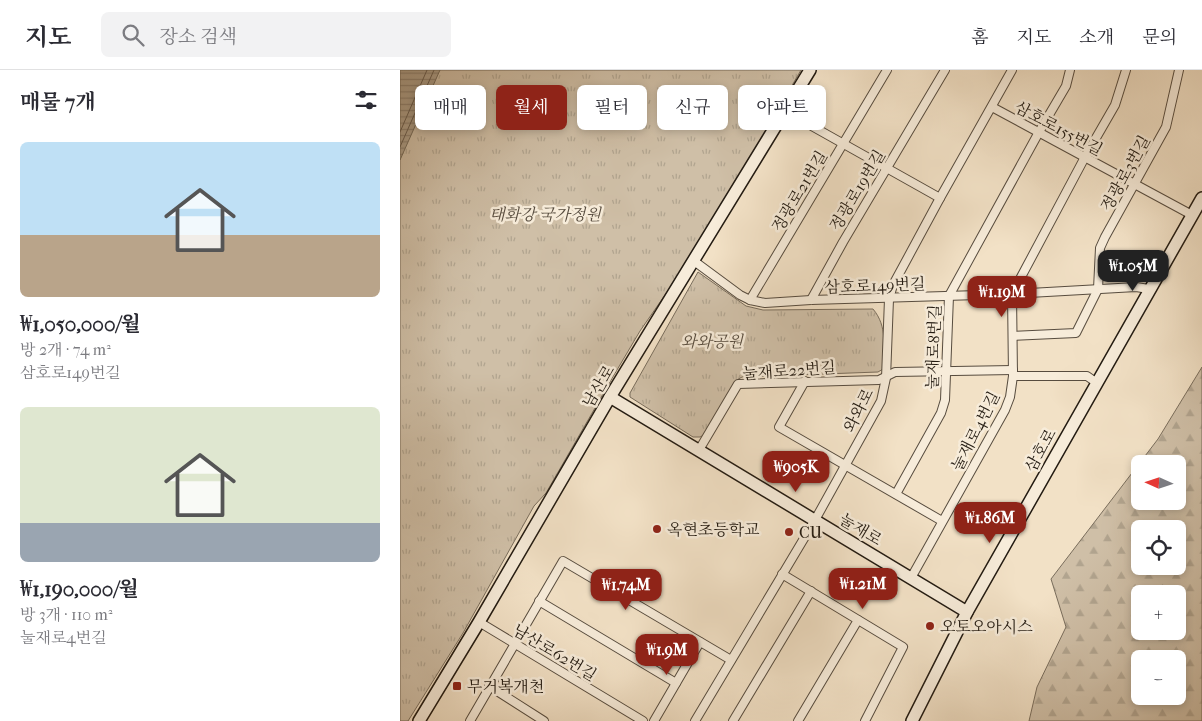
<!DOCTYPE html>
<html lang="ko">
<meta charset="utf-8">
<style>
:root{--surface:#fff;--page:#f2f2f3;--text:#2b2b33;--muted:#7c7c81;--line:#e1e1e2;--accent:#8f2418}
body{margin:0;font-family:"IM FELL French Canon","Noto Serif KR",serif;background:var(--page);color:var(--text);height:100vh;display:flex;flex-direction:column;font-size:19px;white-space:nowrap}
*{box-sizing:border-box;margin:0}
p{font-size:16px;color:var(--muted)}
.icon{flex:none;width:28px;height:28px;fill:none;stroke:currentColor;stroke-width:2;stroke-linecap:round;stroke-linejoin:round}
.map{position:relative;flex:1;overflow:hidden}
.drawer{display:flex;flex-direction:column;background:var(--surface);width:400px}
.drawer>*{flex:none}
.guide{position:absolute;left:15px;top:15px;width:475px;height:45px;display:flex;gap:10px}
.needle{width:32px;rotate:273deg}
.buttons{position:absolute;left:731px;top:385px;display:grid;gap:10px}
.buttons a{display:grid;place-items:center;width:55px;height:55px;border-radius:8px;background:var(--surface);box-shadow:0 2px 8px #0003;font-size:25px}
.price{position:absolute;translate:-50% -42px;padding:0 11px;border-radius:10px;background:var(--accent);color:#fff;font-size:16px;line-height:32px;filter:drop-shadow(0 1px 2px #0008)}
.price::after{content:'';position:absolute;left:50%;top:30px;width:15px;height:11px;margin-left:-8px;background:inherit;clip-path:polygon(0 0,100% 0,50% 100%)}
.price.selected{background:#222;color:#fff}
ul{padding:0;list-style:none}
li{display:grid;align-content:center;gap:10px;height:265px;padding:0 20px}
li span{display:grid;place-items:center;height:155px;border-radius:8px;color:#555}
li>.icon{margin-inline-start:auto}
span .icon{width:90px;height:90px;fill:#fffc;stroke-width:1}
li b{font-size:21px}
h2{display:flex;justify-content:space-between;align-items:center;height:60px;padding:0 20px;font-size:21px}
.pill{padding:0 18px;border-radius:8px;background:var(--surface);box-shadow:0 2px 8px #0003;font-size:18px;line-height:45px}
.pill.selected{background:var(--accent);color:#fff}
header{display:flex;align-items:center;gap:30px;box-sizing:border-box;height:70px;padding:0 25px;background:var(--surface);border-bottom:1px solid var(--line)}
header strong{font-size:24px}
nav{display:flex;gap:28px;margin-inline-start:auto;font-size:18px}
.search{width:350px;height:45px;background:var(--page);display:flex;align-items:center;gap:12px;box-sizing:border-box;padding:0 18px;border-radius:8px;color:var(--muted);font-size:19px}
main{display:flex;flex:1;min-height:0}
.map>svg:first-child{display:block}
.forest{fill:url(#forest-firs);stroke:#796d5c;fill-rule:evenodd}
.park{fill:url(#park-tufts);stroke:#796d5c}
.water{fill:url(#water-rules);stroke:#756a59}
.lines{fill:none;stroke-linecap:round;stroke-linejoin:round}
.shore{stroke:#685c4e;stroke-width:1}
.street-casing{stroke:#574c3f;stroke-width:10}
.secondary-casing{stroke:#231b12;stroke-width:14}
.street{stroke:#f7ecda;stroke-width:8}
.secondary{stroke:#f7ecda;stroke-width:11}
.poi-dot{fill:#8f2418;stroke:#f7ecda;stroke-width:2}
.labels{text-anchor:middle;stroke-width:5;stroke-linejoin:round;paint-order:stroke}
.street-label{font-size:16px;fill:#231b12;stroke:#f7ecda}
.park-label{font-size:16px;font-style:italic;fill:#574c3f;stroke:#f7ecda}
.poi-label{font-size:16px;fill:#231b12;stroke:#f7ecda;text-anchor:start}
</style>
<header>
<strong>지도</strong>
<div class="search"><svg class="icon" aria-label="search" viewBox="0 0 24 24"><circle cx="10" cy="10" r="6"/><path d="M15 15l6 6"/></svg>장소 검색</div>
<nav><a>홈</a><a>지도</a><a>소개</a><a>문의</a></nav>
</header>
<main>
<section class="drawer">
<h2>매물 7개<svg class="icon" aria-label="filters" viewBox="0 0 24 24"><path d="M4 7h16M4 17h16"/><circle cx="9" cy="7" r="2"/><circle cx="15" cy="17" r="2"/></svg></h2>
<ul>
<li><span style="background:linear-gradient(#bfe0f5 60%,#b9a48a 0)"><svg class="icon" aria-label="home" viewBox="0 0 24 24"><path d="M3 11l9-7 9 7M6 9v11h12V9"/></svg></span><div><b>₩1,050,000/월</b><p>방 2개 · 74 m²</p><p>삼호로149번길</p></div></li>
<li><span style="background:linear-gradient(#dfe7d0 75%,#9aa5b1 0)"><svg class="icon" aria-label="home" viewBox="0 0 24 24"><path d="M3 11l9-7 9 7M6 9v11h12V9"/></svg></span><div><b>₩1,190,000/월</b><p>방 3개 · 110 m²</p><p>눌재로4번길</p></div></li>
</ul>
</section>
<div class="map">
<svg width="802" height="651" viewBox="0 0 802 651">
<defs>
<pattern id="forest-firs" width="22" height="20" patternUnits="userSpaceOnUse" patternTransform="scale(1.25)"><rect width="22" height="20" fill="#cfbfa7"/><path d="M5 1l3.5 6h-7zM16 11l3.5 6h-7z" fill="#b1a48f"/></pattern>
<pattern id="park-tufts" width="24" height="20" patternUnits="userSpaceOnUse" patternTransform="scale(1.25)"><rect width="24" height="20" fill="#cfbfa7"/><path d="M3 7l-1-3M5 7V3M7 7l1-3M15 17l-1-3M17 17v-4M19 17l1-3" fill="none" stroke="#b1a48f"/></pattern>
<pattern id="water-rules" width="6" height="5" patternUnits="userSpaceOnUse" patternTransform="scale(1.25)"><rect width="6" height="5" fill="#ac9e89"/><path d="M0 2.5h6" fill="none" stroke="#8c806f"/></pattern>
</defs>
<rect width="100%" height="100%" fill="#f2e1c6"/>
<filter id="stains"><feTurbulence type="fractalNoise" baseFrequency=".004" numOctaves="4"/><feColorMatrix values="0 0 0 0 .2 0 0 0 0 .09 0 0 0 0 .02 0 0 0 .5 -.17"/></filter>
<radialGradient id="worn" r=".72"><stop offset=".6" stop-color="#630" stop-opacity="0"/><stop offset="1" stop-color="#630" stop-opacity=".3"/></radialGradient>
<path class="forest" d="M802,297V651H629L637,617L666,557L651,509L758,369ZM740,394H778V431H740ZM740,459H778V496H740ZM740,524H778V561H740ZM740,589H778V626H740Z"/>
<g class="park">
<polygon points="39,0 401,0 318,143 274,212 240,261 214,305 146,423 134,436 63,563 8,651 0,651 0,84"/>
<path d="M298,202L346,236L363,240L473,239C488,257 483,276 483,299L478,302L342,307L335,311L306,364L300,367H293L230,327V323Z"/>
</g>
<polygon class="water" points="0,0 40,0 0,90"/>
<g class="lines">
<g class="shore">
<polyline points="0,62 27,0"/>
<polyline points="0,77 34,0"/>
</g>
<g class="street-casing">
<g id="street">
<polyline points="592,37 792,145"/>
<polyline points="385,41 540,128"/>
<polyline points="294,191 340,225 350,230 365,233 411,230 612,224 736,217 749,219"/>
<polyline points="350,230 487,0"/>
<polyline points="411,230 443,172 545,0"/>
<polyline points="613,266 676,263 698,219 700,178 705,167 766,57 779,0"/>
<polyline points="613,306 687,306 697,313"/>
<polyline points="405,311 379,357 542,451"/>
<polyline points="299,380 338,314 479,310 495,302 613,300"/>
<polyline points="496,424 541,343 545,330 549,226 639,62 666,16 670,0"/>
<polyline points="382,504 503,577 465,651"/>
<polyline points="511,508 605,340 610,327 613,306 612,224 685,87 715,35 726,0"/>
<polyline points="139,531 276,613"/>
<polyline points="79,552 243,651"/>
<polyline points="89,616 144,651"/>
<polyline points="70,651 163,491 331,590"/>
<polyline points="254,651 300,572"/>
<polyline points="295,651 415,450 481,331 486,308 489,229 493,215 540,128 612,0"/>
<polyline points="333,651 411,521"/>
<polyline points="398,651 458,550"/>
</g>
</g>
<g class="secondary-casing">
<g id="secondary">
<polyline points="210,327 567,542"/>
<polyline points="19,651 79,552 210,327 410,0"/>
<polyline points="512,651 567,542 802,128"/>
</g>
</g>
<use href="#street" class="street"/>
<use href="#secondary" class="secondary"/>
</g>
<g class="poi-dot">
<circle cx="257" cy="459" r="5"/>
<circle cx="389" cy="462" r="5"/>
<circle cx="530" cy="556" r="5"/>
<rect x="52" y="611" width="10" height="10" rx="2.5"/>
</g>
<g class="labels">
<g class="street-label">
<text transform="translate(659 58) rotate(28)" y="6">삼호로155번길</text>
<text transform="translate(725 103) rotate(-61)" y="6">정광로3번길</text>
<text transform="translate(457 120) rotate(-59)" y="6">정광로19번길</text>
<text transform="translate(399 121) rotate(-59)" y="6">정광로21번길</text>
<text transform="translate(475 215) rotate(-2)" y="6">삼호로149번길</text>
<text transform="translate(533 277) rotate(-88)" y="6">눌재로8번길</text>
<text transform="translate(389 300) rotate(-4)" y="6">눌재로22번길</text>
<text transform="translate(198 316) rotate(-59)" y="6">남산로</text>
<text transform="translate(458 340) rotate(-63)" y="6">와와로</text>
<text transform="translate(575 361) rotate(-63)" y="6">눌재로4번길</text>
<text transform="translate(640 380) rotate(-61)" y="6">삼호로</text>
<text transform="translate(461 459) rotate(31)" y="6">눌재로</text>
<text transform="translate(155 582) rotate(31)" y="6">남산로62번길</text>
</g>
<g class="park-label">
<text x="145" y="150">태화강 국가정원</text>
<text x="312" y="277">와와공원</text>
</g>
<g class="poi-label">
<text x="267" y="465">옥현초등학교</text>
<text x="399" y="468">CU</text>
<text x="540" y="562">오토오아시스</text>
<text x="67" y="622">무거복개천</text>
</g>
</g>
<rect width="100%" height="100%" filter="url(#stains)"/>
<rect width="100%" height="100%" fill="url(#worn)"/>
</svg>
<div class="buttons">
<a><svg class="needle" viewBox="-14 -14 28 28"><path d="M0-13l5 13h-10z" fill="#e53935"/><path d="M0 13l5-13h-10z" fill="#7c7c81"/></svg></a>
<a><svg class="icon" aria-label="locate" viewBox="0 0 24 24"><circle cx="12" cy="12" r="6"/><path d="M12 2v4M12 18v4M2 12h4M18 12h4"/></svg></a>
<a>+</a>
<a>−</a>
</div>
<b class="price selected" style="left:733px;top:222px">₩1.05M</b>
<b class="price" style="left:602px;top:248px">₩1.19M</b>
<b class="price" style="left:396px;top:423px">₩905K</b>
<b class="price" style="left:590px;top:474px">₩1.86M</b>
<b class="price" style="left:463px;top:540px">₩1.21M</b>
<b class="price" style="left:226px;top:541px">₩1.74M</b>
<b class="price" style="left:267px;top:606px">₩1.9M</b>
<div class="guide">
<a class="pill">매매</a>
<a class="pill selected">월세</a>
<a class="pill">필터</a>
<a class="pill">신규</a>
<a class="pill">아파트</a>
</div>
</div>
</main>
